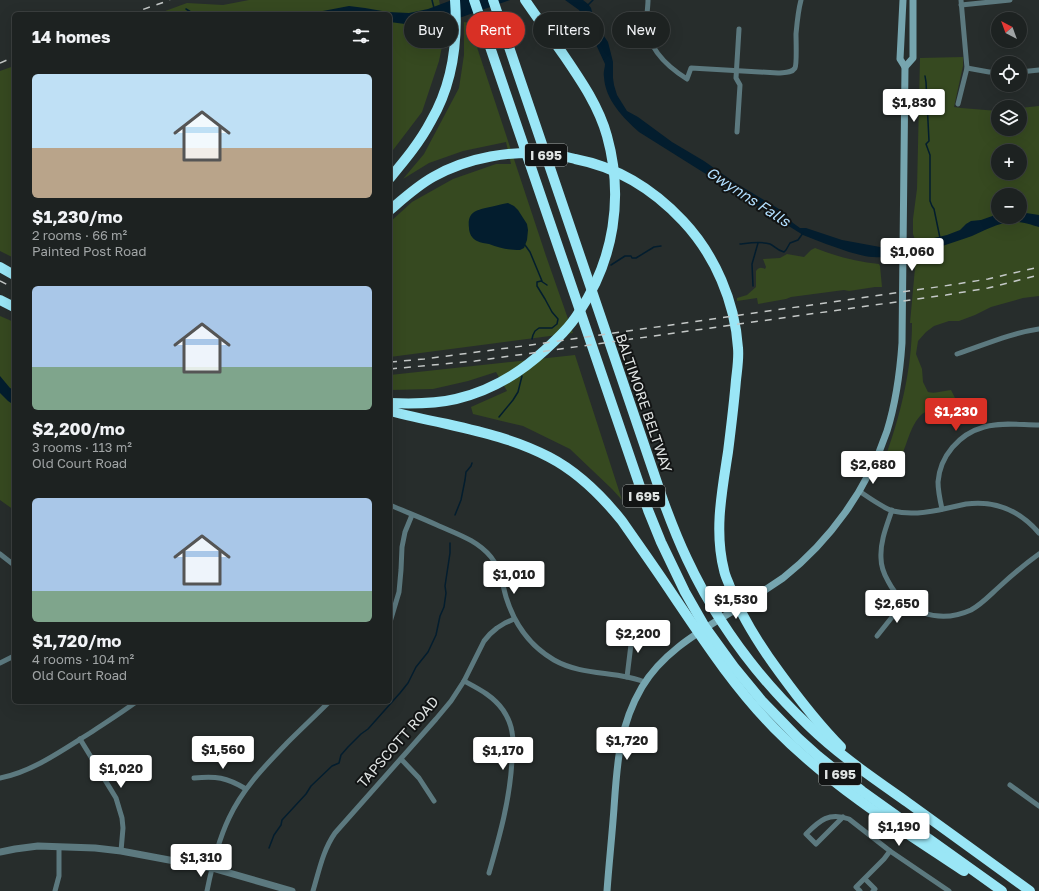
<!DOCTYPE html>
<meta charset="utf-8">
<style>
:root{--surface:#1d2221;--page:#252a2a;--text:#f1f3f6;--muted:#a0a4a5;--line:#3b3f3f;--accent:#d93025}
body{margin:0;font-family:"Golos Text",sans-serif;background:var(--page);color:var(--text);height:100vh;display:flex;flex-direction:column;font-size:15px;white-space:nowrap}
*{box-sizing:border-box;margin:0}
p{font-size:13px;color:var(--muted)}
.icon{flex:none;width:22px;height:22px;fill:none;stroke:currentColor;stroke-width:2;stroke-linecap:round;stroke-linejoin:round}
.map{position:relative;flex:1;overflow:hidden}
.drawer{position:absolute;left:12px;top:12px;width:380px;height:692px;display:flex;flex-direction:column;background:var(--surface);border-radius:6px;box-shadow:0 4px 16px #0002,0 0 0 1px var(--line)}
.drawer>*{flex:none}
.banner{position:absolute;left:404px;top:12px;width:380px;height:36px;display:flex;gap:8px}
.needle{width:26px;rotate:319deg}
.tools{position:absolute;left:991px;top:12px;display:grid;gap:8px}
.tools a{display:grid;place-items:center;width:36px;height:36px;border-radius:50%;background:var(--surface);box-shadow:0 4px 16px #0002,0 0 0 1px var(--line);font-size:20px}
.price{position:absolute;translate:-50% -34px;padding:0 9px;border-radius:4px;background:#fff;color:#222;font-size:13px;line-height:26px;filter:drop-shadow(0 1px 2px #0008)}
.price::after{content:'';position:absolute;left:50%;top:24px;width:12px;height:9px;margin-left:-6px;background:inherit;clip-path:polygon(0 0,100% 0,50% 100%)}
.price.on{background:var(--accent);color:#fff}
ul{padding:0;list-style:none}
li{display:grid;align-content:center;gap:8px;height:212px;padding:0 20px}
li span{display:grid;place-items:center;height:124px;border-radius:6px;color:#555}
li>.icon{margin-inline-start:auto}
span .icon{width:72px;height:72px;fill:#fffc;stroke-width:1}
li b{font-size:17px}
h2{display:flex;justify-content:space-between;align-items:center;height:48px;padding:0 20px;font-size:17px}
.chip{padding:0 14px;border-radius:18px;background:var(--surface);box-shadow:0 4px 16px #0002,0 0 0 1px var(--line);font-size:14px;line-height:36px}
.chip.on{background:var(--accent);color:#fff}
.map>svg:first-child{display:block}
.green{fill:#364920;fill-rule:evenodd}
.water{fill:#031d2e}
.lines{fill:none;stroke-linecap:round;stroke-linejoin:round}
.stream{stroke:#031d2e;stroke-width:1.5}
.minor{stroke:#5c797f;stroke-width:5}
.tertiary{stroke:#5c797f;stroke-width:7}
.secondary{stroke:#76a5af;stroke-width:7}
.motorway{stroke:#9ae6f6;stroke-width:10}
.rail{stroke:#c4c8c7;stroke-width:1.5;stroke-dasharray:7 7;stroke-linecap:butt}
.labels{text-anchor:middle;stroke-width:4;stroke-linejoin:round;paint-order:stroke}
.shield{fill:#121414;stroke:#a2a6a5;stroke-width:1}
.shield-label{font-size:13px;font-weight:bold;fill:#e0e4e3}
.street-label{font-size:14px;fill:#e0e4e3;stroke:#121414}
.water-label{font-size:15px;font-style:italic;fill:#b1defe;stroke:#121414}
</style>
<div class="map">
<svg width="1039" height="891" viewBox="0 0 1039 891">
<rect width="100%" height="100%" fill="#272d2c"/>
<g class="green">
<polygon points="249,0 439,0 445,32 439,61 422,112 390,154 390,14 157,14 187,3 223,5"/>
<polygon points="464,22 469,23 546,256 573,333 390,357 390,222 412,202 453,179 496,164 511,164 506,142 463,151 429,163 403,179 424,154 459,88 464,55"/>
<path d="M963,57V66L954,107L961,108L998,111V129H1020V108L1039,106V296L1023,298L991,307L975,315L959,321H949L934,326L926,332L918,341L916,354L922,369L923,382L928,392C936,394 942,391 951,390L955,398C952,402 949,406 944,408C936,411 926,409 920,416C908,429 907,449 897,464L886,463L884,461C900,417 912,370 912,323H910L915,268L916,241L915,240L913,234V219L917,189L920,58ZM998,151H1020V173H998ZM998,195H1020V217H998Z"/>
<polygon points="14,66 14,258 0,251 0,71"/>
<path d="M815,248C835,256 857,262 879,264L880,266L882,287H875L849,291L844,290L791,297L786,299L758,304L757,298L737,301V298L747,295L756,287V271C759,267 761,267 765,269L766,267L763,259L780,258L787,254L804,257L811,250Z"/>
<polygon points="0,316 14,322 14,510 0,500"/>
<polygon points="575,355 622,500 612,489 570,449 523,426 473,414 471,407 507,391 496,372 468,381 433,389 390,390 390,375"/>
</g>
<g class="water">
<polygon points="452,0 510,0 462,17 440,21 430,20 405,24 390,22 390,14 307,14 349,6 365,8 388,12 409,13 428,9"/>
<path d="M565,0H583L588,4L591,8L595,23L608,42L613,62V78L614,85L617,95L627,111L638,117L672,142L704,161L734,182L784,212L793,223L800,228H806L842,240L880,247L894,248L909,247L934,238L947,235L960,230L966,224L971,221L981,220L998,214V217H1020V212L1039,215V227C1031,225 1020,221 1012,222C998,223 985,230 972,236C941,247 906,259 873,257C865,257 857,254 849,252C834,247 818,241 803,235L639,132C623,118 605,99 604,77C603,72 605,68 605,64L593,38L586,26L582,15L579,10Z"/>
<path d="M508,203L514,206L518,210L527,224L528,230L527,240L524,248L520,250C508,250 500,248 489,244C485,243 481,243 477,241C472,239 469,233 469,228C467,212 476,210 490,207C497,206 500,204 508,203Z"/>
<polygon points="0,376 10,388 14,390 14,405 8,401 0,393"/>
</g>
<g class="lines">
<g class="stream">
<polyline points="432,0 434,8"/>
<polyline points="587,6 593,0"/>
<polyline points="186,9 194,14"/>
<polyline points="925,76 926,82 929,141 926,144 930,155 930,201 932,206 934,209 940,238"/>
<path d="M740,244C749,243 762,241 770,244C775,246 776,250 784,252L786,250L790,243L798,240L803,233"/>
<polyline points="525,245 530,252 542,281"/>
<polyline points="611,265 625,256 631,256 632,258 636,258 654,247 661,246"/>
<polyline points="753,286 752,264 758,243"/>
<polyline points="532,339 533,335 535,331 539,328 552,328 557,324 558,319 552,312 545,299 537,286 537,282 541,281 547,285"/>
<polyline points="499,417 513,400 518,392 522,376"/>
<polyline points="455,515 461,500 465,480 466,472 471,466 472,463"/>
<polyline points="269,848 274,835 281,825 282,820 306,794 311,786 332,766 339,763 341,755 348,747 361,734 368,729 400,693 408,683 416,667 428,652 436,635 440,616 444,607 446,593 445,586 450,553 450,543"/>
</g>
<g class="minor">
<path d="M648,0C648,8 646,17 647,25C648,49 668,67 687,79L691,68L778,73C783,72 791,74 795,68C797,64 796,40 796,34C797,23 798,11 801,0"/>
<polyline points="961,5 1010,0"/>
<polyline points="967,68 989,72 998,72"/>
<polyline points="1020,72 1039,70"/>
<polyline points="958,104 967,68 961,0"/>
<polyline points="737,132 740,85 736,78 739,29"/>
<path d="M957,354C984,345 1011,333 1039,329"/>
<path d="M859,491C868,497 883,508 893,511C909,515 924,513 939,510C948,508 957,506 966,504C996,500 1020,511 1039,533"/>
<path d="M390,505C406,512 422,518 437,525C457,534 477,540 491,557C501,569 502,583 506,597C514,623 530,646 554,660C577,673 603,672 627,677C633,678 639,680 645,682"/>
<path d="M942,509C940,500 938,491 938,482C940,456 959,434 984,427C1001,422 1021,425 1039,425"/>
<path d="M892,510C887,525 880,541 881,558C881,566 884,574 888,581C904,612 938,625 971,610C982,604 990,595 999,587C1012,575 1025,564 1039,554"/>
<polyline points="0,554 14,565"/>
<polyline points="390,622 399,592 401,570 402,547 405,532 412,515"/>
<polyline points="877,636 904,602"/>
<polyline points="0,663 14,656"/>
<polyline points="627,677 633,628"/>
<path d="M464,681C479,689 493,696 503,710C507,716 511,725 512,732C514,741 513,751 512,760C510,799 500,835 489,873"/>
<polyline points="80,739 116,798 122,818 123,828 121,851"/>
<polyline points="401,759 419,778 434,801"/>
<path d="M0,778C32,772 63,750 90,733C105,723 121,713 136,702"/>
<path d="M194,778C216,776 226,777 246,789"/>
<polyline points="1010,785 1039,806"/>
<path d="M843,817L816,844L806,834C820,820 829,812 849,819L890,851L949,891"/>
<polyline points="865,879 875,889 873,891"/>
<polyline points="55,891 59,876 59,847"/>
<path d="M207,891C212,866 218,841 229,818C243,788 265,766 287,743C301,729 315,716 329,702"/>
<path d="M313,891C319,871 323,850 335,833L436,719L451,701L464,681L484,641L490,634L497,628L505,623L514,619"/>
<polyline points="860,891 856,887 884,859 890,851"/>
</g>
<polyline class="tertiary" points="0,852 15,849 38,846 95,848 121,851 212,868 292,891"/>
<g class="secondary">
<polyline points="905,67 913,58 913,0"/>
<path d="M607,891C609,863 612,836 614,808C617,764 619,726 642,687C666,647 709,627 747,602C759,594 771,586 783,578C830,541 868,488 887,431C896,402 900,372 902,343L905,67L900,59L903,0"/>
</g>
<g class="motorway">
<polyline points="474,0 648,510 661,542 685,592 705,627 734,667 762,701 798,738 818,756 838,772 862,791 1002,891"/>
<path d="M493,0L664,503C671,522 678,540 687,559C716,621 759,679 809,726C839,755 873,778 907,802C948,832 989,861 1030,891"/>
<path d="M390,178C405,160 420,142 431,121C452,85 458,41 455,0"/>
<path d="M390,210C404,198 417,186 433,177C468,157 512,150 552,154C560,155 567,157 575,159C617,167 654,190 683,221C715,255 735,302 738,348C739,359 737,370 736,380C734,404 731,428 728,452C722,491 714,531 724,570C725,576 728,581 730,587C742,618 760,646 780,673C799,699 818,724 841,747"/>
<polyline points="0,267 14,275"/>
<polyline points="0,300 14,307"/>
<path d="M390,403C412,404 434,404 456,399C490,391 519,374 545,350C557,339 570,327 579,312C614,260 624,197 607,136C599,107 582,82 565,57C552,38 538,19 525,0"/>
<path d="M390,411C409,416 428,420 447,424C482,432 517,440 549,457C578,472 602,496 622,521C640,547 658,572 675,598C706,644 735,688 774,728C830,785 898,828 964,871"/>
</g>
<g class="rail">
<polyline points="130,14 170,0"/>
<polyline points="0,63 14,57"/>
<polyline points="0,281 14,288"/>
<polyline points="390,362 424,359 523,346 944,286 988,279 1039,267"/>
<polyline points="390,369 475,361 946,295 988,288 1039,275"/>
</g>
</g>
<g class="labels">
<g class="shield">
<rect x="525" y="144" width="42" height="22" rx="3"/>
<rect x="623" y="485" width="42" height="22" rx="3"/>
<rect x="819" y="763" width="42" height="22" rx="3"/>
</g>
<g class="shield-label">
<text x="546" y="160">I 695</text>
<text x="644" y="501">I 695</text>
<text x="840" y="779">I 695</text>
</g>
<g class="street-label">
<text transform="translate(644 403) rotate(71)" y="5">BALTIMORE BELTWAY</text>
<text transform="translate(398 742) rotate(-49)" y="5">TAPSCOTT ROAD</text>
</g>
<g class="water-label">
<text transform="translate(748 197) rotate(33)" y="5">Gwynns Falls</text>
</g>
</g>
</svg>
<div class="tools">
<a><svg class="needle" viewBox="-14 -14 28 28"><path d="M0-13l5 13h-10z" fill="#e53935"/><path d="M0 13l5-13h-10z" fill="#a0a4a5"/></svg></a>
<a><svg class="icon" aria-label="locate" viewBox="0 0 24 24"><circle cx="12" cy="12" r="6"/><path d="M12 2v4M12 18v4M2 12h4M18 12h4"/></svg></a>
<a><svg class="icon" aria-label="layers" viewBox="0 0 24 24"><path d="M12 4l9 5-9 5-9-5zM3 14l9 5 9-5"/></svg></a>
<a>+</a>
<a>−</a>
</div>
<b class="price" style="left:914px;top:123px">$1,830</b>
<b class="price" style="left:912px;top:272px">$1,060</b>
<b class="price on" style="left:956px;top:432px">$1,230</b>
<b class="price" style="left:873px;top:485px">$2,680</b>
<b class="price" style="left:514px;top:595px">$1,010</b>
<b class="price" style="left:736px;top:620px">$1,530</b>
<b class="price" style="left:897px;top:624px">$2,650</b>
<b class="price" style="left:638px;top:654px">$2,200</b>
<b class="price" style="left:627px;top:761px">$1,720</b>
<b class="price" style="left:223px;top:770px">$1,560</b>
<b class="price" style="left:503px;top:771px">$1,170</b>
<b class="price" style="left:121px;top:789px">$1,020</b>
<b class="price" style="left:899px;top:847px">$1,190</b>
<b class="price" style="left:201px;top:878px">$1,310</b>
<div class="banner">
<a class="chip">Buy</a>
<a class="chip on">Rent</a>
<a class="chip">Filters</a>
<a class="chip">New</a>
</div>
<section class="drawer">
<h2>14 homes<svg class="icon" aria-label="filters" viewBox="0 0 24 24"><path d="M4 7h16M4 17h16"/><circle cx="9" cy="7" r="2"/><circle cx="15" cy="17" r="2"/></svg></h2>
<ul>
<li><span style="background:linear-gradient(#bfe0f5 60%,#b9a48a 0)"><svg class="icon" aria-label="home" viewBox="0 0 24 24"><path d="M3 11l9-7 9 7M6 9v11h12V9"/></svg></span><div><b>$1,230/mo</b><p>2 rooms · 66 m²</p><p>Painted Post Road</p></div></li>
<li><span style="background:linear-gradient(#a9c7e8 65%,#7fa58c 0)"><svg class="icon" aria-label="home" viewBox="0 0 24 24"><path d="M3 11l9-7 9 7M6 9v11h12V9"/></svg></span><div><b>$2,200/mo</b><p>3 rooms · 113 m²</p><p>Old Court Road</p></div></li>
<li><span style="background:linear-gradient(#a9c7e8 75%,#7fa58c 0)"><svg class="icon" aria-label="home" viewBox="0 0 24 24"><path d="M3 11l9-7 9 7M6 9v11h12V9"/></svg></span><div><b>$1,720/mo</b><p>4 rooms · 104 m²</p><p>Old Court Road</p></div></li>
</ul>
</section>
</div>
